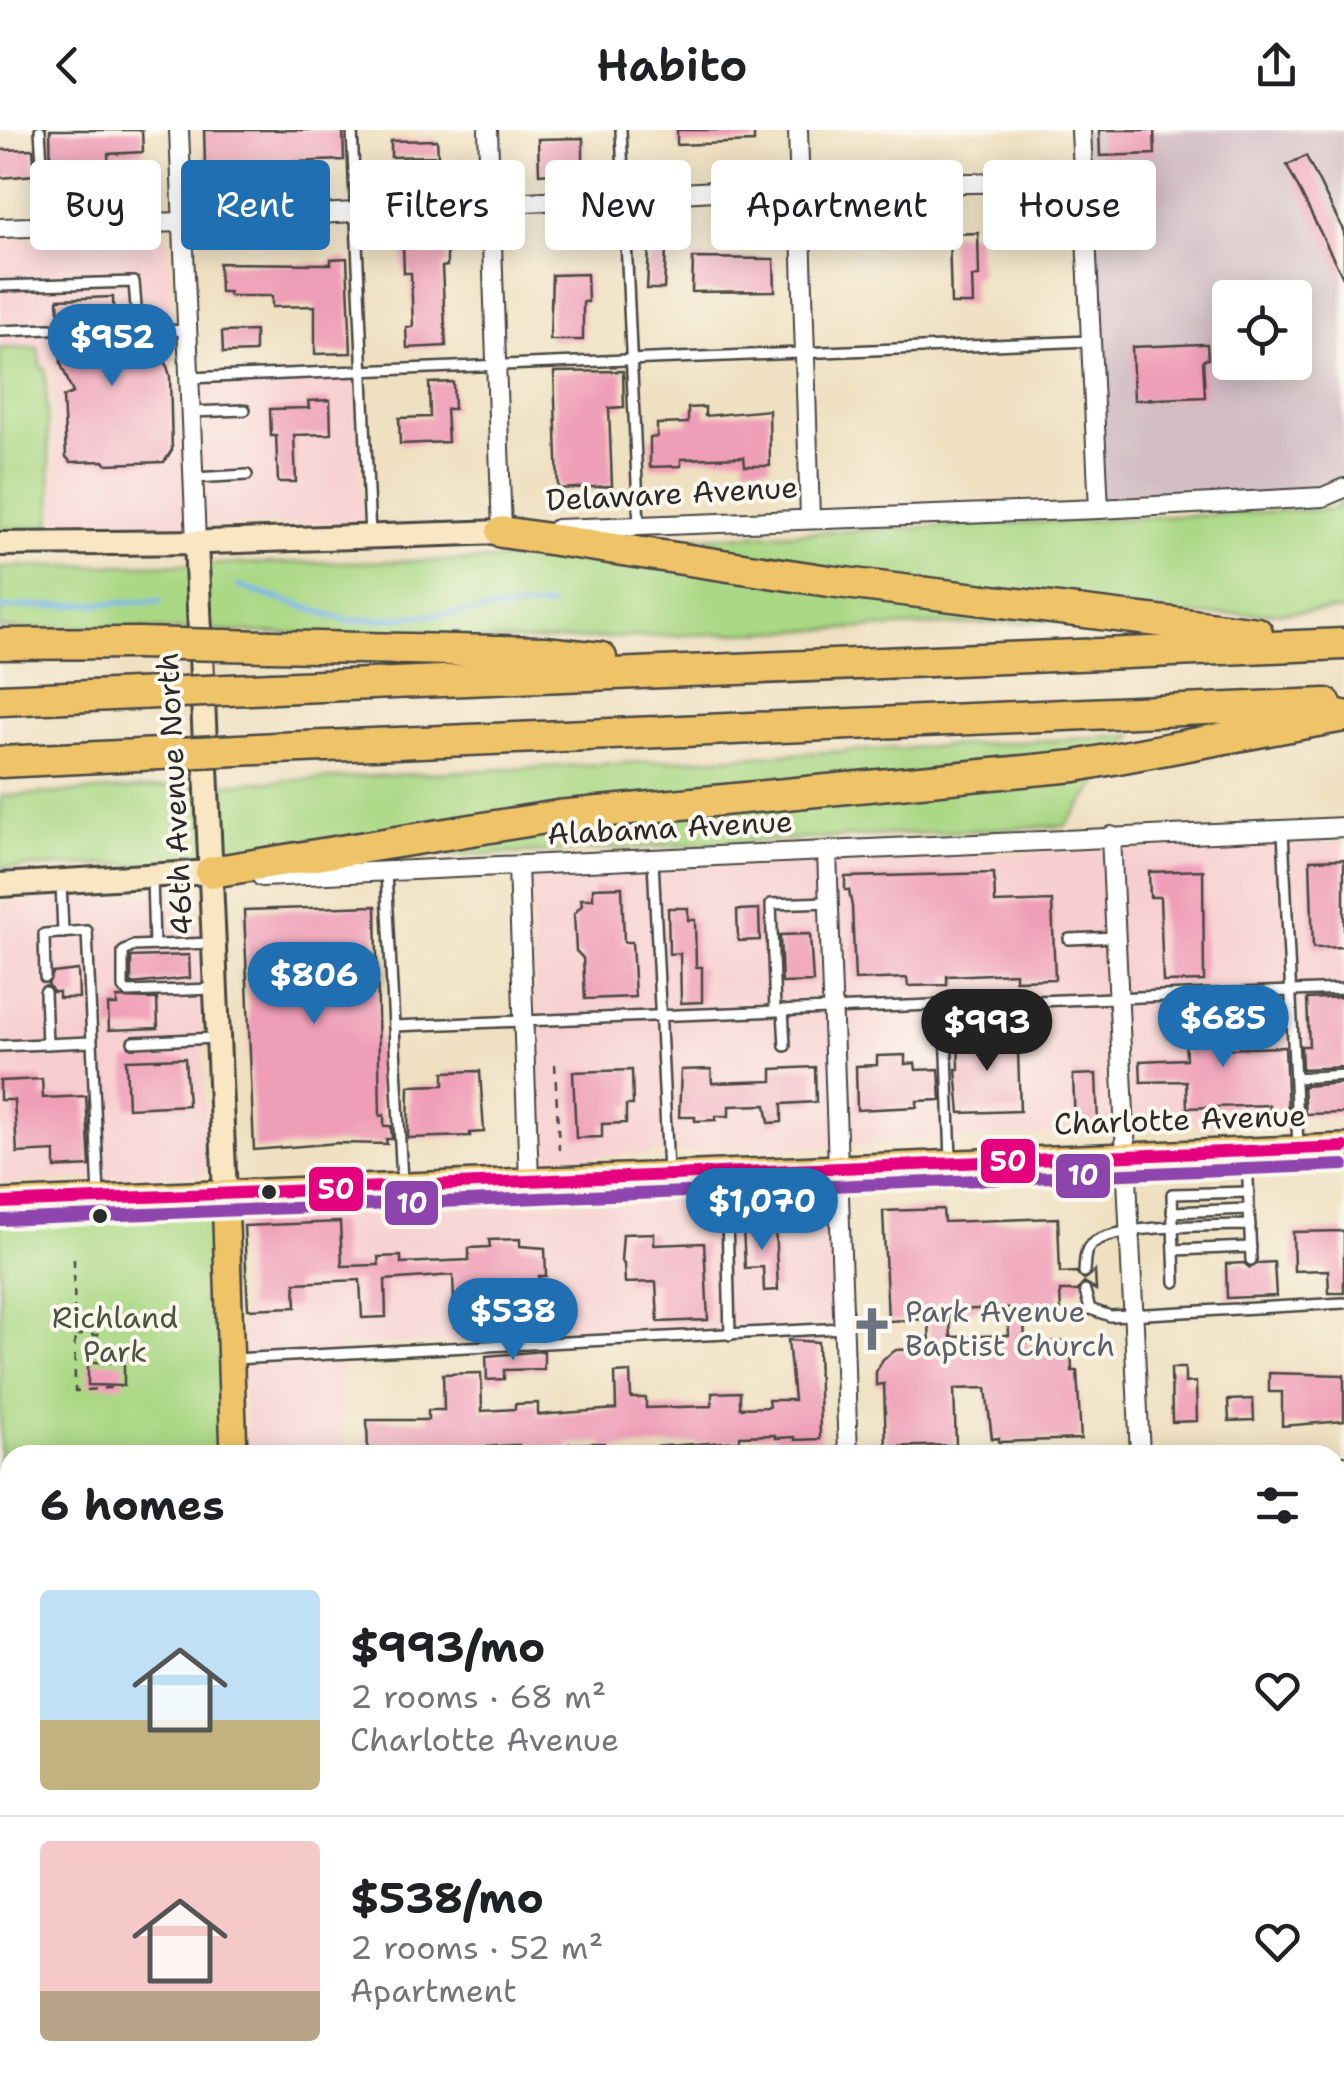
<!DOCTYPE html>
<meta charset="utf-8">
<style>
:root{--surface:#fff;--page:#f2f2f2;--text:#202124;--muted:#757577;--line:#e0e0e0;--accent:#1f6fb2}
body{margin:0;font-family:"Shantell Sans",sans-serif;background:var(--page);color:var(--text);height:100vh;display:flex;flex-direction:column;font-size:38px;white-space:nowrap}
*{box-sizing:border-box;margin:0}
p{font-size:32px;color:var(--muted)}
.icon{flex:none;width:55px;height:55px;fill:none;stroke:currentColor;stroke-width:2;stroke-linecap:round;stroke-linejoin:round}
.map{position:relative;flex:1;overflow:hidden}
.drawer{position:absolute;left:0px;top:1315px;width:1345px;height:642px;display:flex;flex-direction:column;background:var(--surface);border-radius:30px 30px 0 0;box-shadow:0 5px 25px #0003}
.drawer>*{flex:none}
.guide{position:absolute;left:30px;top:30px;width:1285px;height:90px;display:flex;gap:20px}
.fabs{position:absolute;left:1212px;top:150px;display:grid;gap:20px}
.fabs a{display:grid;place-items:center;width:100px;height:100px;border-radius:10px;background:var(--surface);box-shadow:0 5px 25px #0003;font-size:50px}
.price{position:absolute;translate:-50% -85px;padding:0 22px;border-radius:35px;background:var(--accent);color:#fff;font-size:32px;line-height:65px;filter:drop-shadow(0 2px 5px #0008)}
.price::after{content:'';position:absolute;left:50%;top:60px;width:30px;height:22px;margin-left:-15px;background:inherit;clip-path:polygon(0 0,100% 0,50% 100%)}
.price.on{background:#222;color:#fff}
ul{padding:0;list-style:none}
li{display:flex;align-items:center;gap:30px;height:250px;padding:0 40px}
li+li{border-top:2px solid var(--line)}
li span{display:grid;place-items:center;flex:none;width:280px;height:200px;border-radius:10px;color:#555}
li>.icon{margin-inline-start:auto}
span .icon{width:120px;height:120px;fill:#fffc;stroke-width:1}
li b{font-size:42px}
h2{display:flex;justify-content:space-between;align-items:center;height:120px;padding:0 40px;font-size:42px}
.chip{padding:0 35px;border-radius:10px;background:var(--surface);box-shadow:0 5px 25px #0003;font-size:35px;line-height:90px}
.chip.on{background:var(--accent);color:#fff}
header{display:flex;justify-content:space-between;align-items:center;height:130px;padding:0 40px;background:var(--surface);font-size:45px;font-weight:600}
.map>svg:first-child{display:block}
.built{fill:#f7cfd0}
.industrial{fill:#d2bdc5;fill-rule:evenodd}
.green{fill:#abd885;stroke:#6b8258;stroke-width:2.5}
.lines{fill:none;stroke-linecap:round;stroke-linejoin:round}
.stream{stroke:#7cb6ed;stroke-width:5}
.building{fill:#ef9eb7;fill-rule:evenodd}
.lane-casing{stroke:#484642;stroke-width:14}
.street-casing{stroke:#484642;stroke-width:22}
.secondary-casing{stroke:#484642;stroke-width:28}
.primary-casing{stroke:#484642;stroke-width:30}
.highway-casing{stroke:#484642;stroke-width:35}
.path{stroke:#484642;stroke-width:2.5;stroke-dasharray:8 8;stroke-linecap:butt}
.lane{stroke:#fff;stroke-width:9}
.street{stroke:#fff;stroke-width:18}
.secondary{stroke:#f9e7c3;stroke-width:22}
.primary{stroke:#efc469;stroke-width:25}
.highway{stroke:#efc469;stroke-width:30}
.highway-bridge-casing{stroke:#484642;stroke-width:35;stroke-linecap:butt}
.highway-bridge{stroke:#efc469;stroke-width:30}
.bus-1-casing{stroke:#fbf7ec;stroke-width:20}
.bus-2-casing{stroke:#fbf7ec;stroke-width:20}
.bus-1{stroke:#e5007d;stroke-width:12}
.bus-2{stroke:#8e44ad;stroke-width:12}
.bus-dot{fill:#2b2b2b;stroke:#fbf7ec;stroke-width:4}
.labels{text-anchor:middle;stroke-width:8;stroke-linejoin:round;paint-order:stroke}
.street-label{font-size:30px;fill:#2b2b2b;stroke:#fbf7ec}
.worship-label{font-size:30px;fill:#5b616d;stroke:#fbf7ec;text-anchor:start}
.park-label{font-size:30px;fill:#4b5642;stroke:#fbf7ec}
.line-badge{stroke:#fbf7ec;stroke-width:4}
.badge-label{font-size:28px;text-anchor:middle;font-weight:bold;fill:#fff}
</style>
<header><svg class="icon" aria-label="back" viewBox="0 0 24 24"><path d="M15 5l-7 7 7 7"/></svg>Habito<svg class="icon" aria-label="share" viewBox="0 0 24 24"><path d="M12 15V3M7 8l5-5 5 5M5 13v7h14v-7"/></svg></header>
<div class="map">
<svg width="1344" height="1957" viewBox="0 0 1344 1957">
<rect width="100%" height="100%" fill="#fbf7ec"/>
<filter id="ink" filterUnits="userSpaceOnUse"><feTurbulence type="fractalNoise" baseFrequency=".01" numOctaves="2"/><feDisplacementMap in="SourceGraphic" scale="20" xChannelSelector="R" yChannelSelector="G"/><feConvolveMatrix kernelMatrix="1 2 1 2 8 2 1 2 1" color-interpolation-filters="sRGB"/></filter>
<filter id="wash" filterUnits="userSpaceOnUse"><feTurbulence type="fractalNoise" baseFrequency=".0048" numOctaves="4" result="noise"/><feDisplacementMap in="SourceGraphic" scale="40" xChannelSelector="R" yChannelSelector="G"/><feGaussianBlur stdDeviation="2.25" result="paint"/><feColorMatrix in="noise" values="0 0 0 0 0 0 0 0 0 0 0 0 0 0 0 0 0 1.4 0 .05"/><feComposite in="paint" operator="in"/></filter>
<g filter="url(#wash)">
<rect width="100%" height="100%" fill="#efe0c1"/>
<g class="built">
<polygon points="162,103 169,115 175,257 356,249 363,392 57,402 51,238 41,239 38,218 0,218 0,109"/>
<polygon points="1344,711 1344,986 871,1015 543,1028 530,749 538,741"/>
<polygon points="186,763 197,768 207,1036 203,1045 0,1053 0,771"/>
<polygon points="811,1062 824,1064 832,1073 836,1195 341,1217 344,1325 247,1325 237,1090 249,1087"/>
</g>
<path class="industrial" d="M1077,0H1344V347L1323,367L1099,379ZM1230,168H1295V232H1230Z"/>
<g class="green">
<polygon points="0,218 38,218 41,238 45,239 52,383 50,393 45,398 0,399"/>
<polygon points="1344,367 1344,480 526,511 83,497 0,499 0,437 496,430 638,410 1335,379"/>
<polygon points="1134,606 1065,696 527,723 0,738 0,666"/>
<polygon points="225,1064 234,1325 10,1325 10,1392 0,1393 0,1073"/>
</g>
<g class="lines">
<g class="stream">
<polyline points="238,456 349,491 550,476"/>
<polyline points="0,478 160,471"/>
</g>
</g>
<g id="blocks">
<g class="building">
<polygon points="50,0 142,0 143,22 108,24 109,42 51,45"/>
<polygon points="204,0 343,0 344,30 205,35"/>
<polygon points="677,0 754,0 754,12 677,15"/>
<polygon points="1099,0 1154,0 1155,24 1100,26"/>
<polygon points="583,8 583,33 552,33 552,43 539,44 538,9"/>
<polygon points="437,10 438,26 391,27 391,11"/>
<polygon points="33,19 35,45 0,48 0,20"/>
<polygon points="1306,26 1344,102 1344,150 1287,35"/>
<polygon points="978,103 979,146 972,147 973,174 951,174 949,104"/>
<polygon points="447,115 447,136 442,137 446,216 407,218 406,197 413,197 411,143 404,143 403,116"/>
<polygon points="649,118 666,119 664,159 647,159"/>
<polygon points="347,128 351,223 315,224 315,176 272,177 272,166 229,166 229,162 220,162 219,133 331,134 331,129"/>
<polygon points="693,128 774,129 775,161 692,162"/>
<polygon points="587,144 588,172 583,172 583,210 550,210 552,145"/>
<polygon points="113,167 114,212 171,210 163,223 170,246 172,320 164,332 106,334 104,331 71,332 66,327 63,267 73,263 61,234 58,169"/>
<polygon points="255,201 255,222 223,223 222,202"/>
<polygon points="1202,214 1207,214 1208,229 1203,230 1205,267 1134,270 1132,217"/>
<polygon points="623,241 624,277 609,278 612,356 558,359 554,242"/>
<polygon points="453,252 454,279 446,279 448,312 400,314 399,288 430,287 429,253"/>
<polygon points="330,270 331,304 294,305 296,352 278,352 276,306 271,306 270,279 309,278 308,271"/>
<polygon points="705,277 705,286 769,280 770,336 745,336 744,327 681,329 681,336 650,337 650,308 657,307 657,294 688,293 688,278"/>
<polygon points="1344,729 1344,817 1313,818 1310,730"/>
<polygon points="1203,740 1204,851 1163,852 1160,767 1150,767 1149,742"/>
<polygon points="994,743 995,773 1052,771 1055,849 1015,850 1015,843 947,846 947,855 908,856 907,848 855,850 852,777 849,760 845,760 845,747"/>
<polygon points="622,757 624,812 632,812 635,867 585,869 583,828 576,821 574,784 582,775 581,769 593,769 593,758"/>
<polygon points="376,776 380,986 384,985 384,996 391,996 392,1009 386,1009 387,1014 338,1013 254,1020 244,780"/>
<polygon points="668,778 688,778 688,790 695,790 696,837 702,837 702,872 681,873 680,823 669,824"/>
<polygon points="759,779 760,810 738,811 737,780"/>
<polygon points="810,804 813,852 782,853 780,805"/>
<polygon points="189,825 190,848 131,854 131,827"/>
<polygon points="78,840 79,868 59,868 59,862 53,862 48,854 53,843"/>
<polygon points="1344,867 1344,937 1302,939 1301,916 1309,916 1307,869"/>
<polygon points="117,868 157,869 158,898 109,900 108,875 117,875"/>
<polygon points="1220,882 1222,919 1285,917 1288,983 1269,984 1269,975 1187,978 1186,951 1141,952 1140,931 1186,929 1184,883"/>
<polygon points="1004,902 1004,923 1018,922 1020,981 960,983 956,939 959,939 958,903"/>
<polygon points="905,925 905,934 915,933 916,940 939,939 941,970 917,971 917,977 857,980 856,936 877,935 877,926"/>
<polygon points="185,928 188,975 128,978 126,930"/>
<polygon points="815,937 816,972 782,974 782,992 769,993 766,975 729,976 729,986 716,986 716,990 695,991 695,987 679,987 681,940 711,939 712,953 772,951 772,939"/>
<polygon points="632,940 633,975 626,975 626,993 602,994 602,1007 576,1008 573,942"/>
<polygon points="480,941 484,1002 470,1003 470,1006 408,1008 409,956 444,955 444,942"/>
<polygon points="1096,944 1098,994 1075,995 1073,945"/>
<polygon points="42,949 43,968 86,966 90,1036 55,1038 55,1021 17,1023 14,970 0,970 0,951"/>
<polygon points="1344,953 1344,983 1305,984 1303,956"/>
<path d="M943,1079L944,1092L1058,1088L1060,1143L1076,1142L1084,1150L1095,1141L1096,1160L1084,1153L1077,1161H1060L1061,1182L1024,1184L1025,1213L1071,1211L1072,1241H1077L1081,1309L999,1312V1308L992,1309L986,1258L954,1259L956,1315L886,1317L884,1254L876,1255V1242L883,1229L896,1220L930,1218L929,1189L888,1191L883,1081ZM1008,1178L1009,1205L951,1207L949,1180Z"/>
<polygon points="340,1092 342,1136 379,1135 378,1127 401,1126 401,1133 469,1130 469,1118 490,1117 489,1110 520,1109 520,1116 545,1118 546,1146 539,1146 541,1194 455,1197 453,1145 385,1150 386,1187 362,1188 360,1150 295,1153 296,1177 248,1179 244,1096"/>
<polygon points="775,1095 778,1160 764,1161 763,1137 745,1138 743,1097"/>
<polygon points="1344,1101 1344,1163 1329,1163 1328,1140 1294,1141 1293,1102"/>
<polygon points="654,1103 654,1115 704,1113 708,1190 658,1192 656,1152 625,1153 624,1134 621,1131 623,1104"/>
<polygon points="1274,1132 1276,1166 1227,1168 1226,1134 1244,1133 1250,1138 1259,1133"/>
<polygon points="788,1210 818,1212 820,1309 795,1310 795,1307 776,1308 775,1305 740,1306 740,1311 635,1318 604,1319 604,1313 595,1313 569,1314 569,1319 519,1321 519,1315 513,1315 487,1317 487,1323 368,1325 367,1290 428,1290 428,1280 444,1280 443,1244 481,1243 482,1281 515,1279 515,1274 538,1273 538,1285 616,1279 615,1243 630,1242 631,1268 646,1268 646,1278 712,1276 712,1263 740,1262 740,1278 769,1277 768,1270 794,1270"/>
<polygon points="544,1221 544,1239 504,1240 504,1249 487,1250 486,1226"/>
<polygon points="88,1232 124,1232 124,1256 88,1255"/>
<polygon points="1171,1238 1185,1238 1185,1253 1196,1252 1197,1291 1172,1292"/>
<polygon points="1269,1243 1344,1245 1344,1291 1282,1296 1282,1262 1269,1262"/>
<polygon points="1253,1269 1254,1290 1229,1291 1228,1270"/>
</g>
</g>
</g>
<g filter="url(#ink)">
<use href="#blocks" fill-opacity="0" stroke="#484642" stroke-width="2.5"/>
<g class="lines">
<g class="lane-casing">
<g id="lane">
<polyline points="40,0 46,97"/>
<polyline points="352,0 370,406"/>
<polyline points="621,0 639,396"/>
<polyline points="0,156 134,152 138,202 187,200"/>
<polyline points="0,201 50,199"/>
<polyline points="189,248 1090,211"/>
<polyline points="190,282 245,280"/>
<polyline points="194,348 247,345"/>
<polyline points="1283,701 1298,1016"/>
<polyline points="653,730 668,1042"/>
<polyline points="386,742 402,1051"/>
<polyline points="152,748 154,815"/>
<polyline points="61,752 63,803"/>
<polyline points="1069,809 1116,807"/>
<polyline points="212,813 133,816 123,822 123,858 127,862 214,859"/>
<polyline points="45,847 44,804 87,801 99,1066"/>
<polyline points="45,862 47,914"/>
<polyline points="945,873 951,1029"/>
<polyline points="775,880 771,774 829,772"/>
<polyline points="783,880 785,916"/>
<polyline points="394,896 1344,859"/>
<polyline points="133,912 215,908"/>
<polyline points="0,916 90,912"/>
<polyline points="1295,948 1344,945"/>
<polyline points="1247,1023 1251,1130"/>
<polyline points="726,1048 730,1205"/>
<polyline points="1172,1082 1249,1079"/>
<polyline points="1174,1120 1251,1117"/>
<path d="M1084,1142C1085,1131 1084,1119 1093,1113C1118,1094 1217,1096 1250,1095"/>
<polyline points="1175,1152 1172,1064 1249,1062"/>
<polyline points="1085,1161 1090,1179 1110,1186 1344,1173"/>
<polyline points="233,1229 843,1198"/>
<polyline points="0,1557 10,1556"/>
<polyline points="1335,1838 1344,1838"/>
<polyline points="0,1897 10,1897"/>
</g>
</g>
<g class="street-casing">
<g id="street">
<polyline points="179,0 196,412"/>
<polyline points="488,0 502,402 511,401"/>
<polyline points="798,0 810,388"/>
<polyline points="1081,0 1099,379"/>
<polyline points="0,98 182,92 800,56 1084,51"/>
<polyline points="557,399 1099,379 1323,367 1344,358"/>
<polyline points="1111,706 1140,1325"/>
<polyline points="827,721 848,1325"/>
<polyline points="518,736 529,1051"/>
<polyline points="262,747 1344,697"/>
<polyline points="1335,1336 1344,1335"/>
<polyline points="0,1392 10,1392"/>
<polyline points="1335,1658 1344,1658"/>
<polyline points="0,1719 10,1719"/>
<polyline points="575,1948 575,1957"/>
<polyline points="880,1948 880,1957"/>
<polyline points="1167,1948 1167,1957"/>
</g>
</g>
<g class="secondary-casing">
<g id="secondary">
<polyline points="196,412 225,1064"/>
<polyline points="0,414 208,412 502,402"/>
<polyline points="0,755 211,742"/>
</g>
</g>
<g class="primary-casing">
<g id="primary">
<polyline points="225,1064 234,1325"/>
<polyline points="0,1073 1344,1017"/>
<polyline points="260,1948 261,1957"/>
</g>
</g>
<g class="highway-casing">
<g id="highway">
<polyline points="502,402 829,451 1257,503"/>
<polyline points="0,514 136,513"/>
<polyline points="271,516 545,522 601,528"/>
<polyline points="273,558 1344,514"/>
<polyline points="0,570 135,564"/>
<polyline points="278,618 1326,574"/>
<polyline points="0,632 139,625"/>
<polyline points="211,742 558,686 1075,636 1344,586"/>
</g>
</g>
<g class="path">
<polyline points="555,934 559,1020"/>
<polyline points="74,1129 75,1261 120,1257"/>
<polyline points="75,1205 98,1205 99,1230"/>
</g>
<use href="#lane" class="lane"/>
<use href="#street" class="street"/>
<use href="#secondary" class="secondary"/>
<use href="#primary" class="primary"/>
<use href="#highway" class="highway"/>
<g class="highway-bridge-casing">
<g id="highway-bridge">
<polyline points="136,513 271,516"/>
<polyline points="135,564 273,558"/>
<polyline points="139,625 278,618"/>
</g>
</g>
<use href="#highway-bridge" class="highway-bridge"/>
<g class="bus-1-casing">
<polyline id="bus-1" points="0,1073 1344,1017"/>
</g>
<g class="bus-2-casing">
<polyline id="bus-2" points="1,1090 1344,1035"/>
</g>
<use href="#bus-1" class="bus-1"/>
<use href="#bus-2" class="bus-2"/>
</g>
</g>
<defs>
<g id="church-bare" transform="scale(3.45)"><path d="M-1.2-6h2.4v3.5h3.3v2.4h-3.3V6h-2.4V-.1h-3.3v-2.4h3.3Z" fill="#6b7280" stroke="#fbf7ec" stroke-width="2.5" paint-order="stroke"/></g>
</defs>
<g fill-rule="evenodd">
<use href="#church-bare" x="872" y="1199"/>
</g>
<g class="bus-dot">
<circle cx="269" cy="1062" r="9"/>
<circle cx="100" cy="1086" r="9"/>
</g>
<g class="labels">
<g class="street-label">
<text transform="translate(672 364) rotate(-3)" y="10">Delaware Avenue</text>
<text transform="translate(175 664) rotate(-93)" y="10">46th Avenue North</text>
<text transform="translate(670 698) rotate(-3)" y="10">Alabama Avenue</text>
<text transform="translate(1180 990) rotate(-2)" y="10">Charlotte Avenue</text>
</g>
<g class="worship-label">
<text x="905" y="1192">Park Avenue<tspan x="905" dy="34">Baptist Church</tspan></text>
</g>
<g class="park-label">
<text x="115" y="1198">Richland<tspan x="115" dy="34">Park</tspan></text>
</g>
</g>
<g class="line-badge">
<rect x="979" y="1007" width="58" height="48" rx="10" fill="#e5007d"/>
<rect x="1054" y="1022" width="58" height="48" rx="10" fill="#8e44ad"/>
<rect x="307" y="1035" width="58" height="48" rx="10" fill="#e5007d"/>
<rect x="383" y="1049" width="57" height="48" rx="10" fill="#8e44ad"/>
</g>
<g class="badge-label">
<text x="1008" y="1041">50</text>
<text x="1083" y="1055">10</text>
<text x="336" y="1069">50</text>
<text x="412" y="1083">10</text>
</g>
</svg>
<div class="fabs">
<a><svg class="icon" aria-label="locate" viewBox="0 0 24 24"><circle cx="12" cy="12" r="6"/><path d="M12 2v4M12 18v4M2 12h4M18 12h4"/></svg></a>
</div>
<b class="price" style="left:112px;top:259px">$952</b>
<b class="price" style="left:314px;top:897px">$806</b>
<b class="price" style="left:1223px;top:940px">$685</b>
<b class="price on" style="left:987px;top:944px">$993</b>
<b class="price" style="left:762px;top:1123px">$1,070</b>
<b class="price" style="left:513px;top:1233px">$538</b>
<div class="guide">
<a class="chip">Buy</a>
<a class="chip on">Rent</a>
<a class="chip">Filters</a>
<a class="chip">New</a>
<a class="chip">Apartment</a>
<a class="chip">House</a>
</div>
<section class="drawer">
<h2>6 homes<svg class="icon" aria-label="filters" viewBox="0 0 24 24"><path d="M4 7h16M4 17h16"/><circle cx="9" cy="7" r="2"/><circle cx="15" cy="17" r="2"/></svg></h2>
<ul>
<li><span style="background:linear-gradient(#bfe0f5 65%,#c2b280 0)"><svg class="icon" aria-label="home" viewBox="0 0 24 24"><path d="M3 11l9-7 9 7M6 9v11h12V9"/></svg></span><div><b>$993/mo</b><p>2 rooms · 68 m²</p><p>Charlotte Avenue</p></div><svg class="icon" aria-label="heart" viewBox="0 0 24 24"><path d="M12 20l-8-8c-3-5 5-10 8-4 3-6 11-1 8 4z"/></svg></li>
<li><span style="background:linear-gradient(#f6c9c9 75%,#b9a48a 0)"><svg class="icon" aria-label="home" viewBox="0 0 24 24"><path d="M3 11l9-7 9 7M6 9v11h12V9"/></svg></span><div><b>$538/mo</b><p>2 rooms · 52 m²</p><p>Apartment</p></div><svg class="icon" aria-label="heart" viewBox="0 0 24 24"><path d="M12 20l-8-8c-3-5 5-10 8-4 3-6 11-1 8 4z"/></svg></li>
</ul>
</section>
</div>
